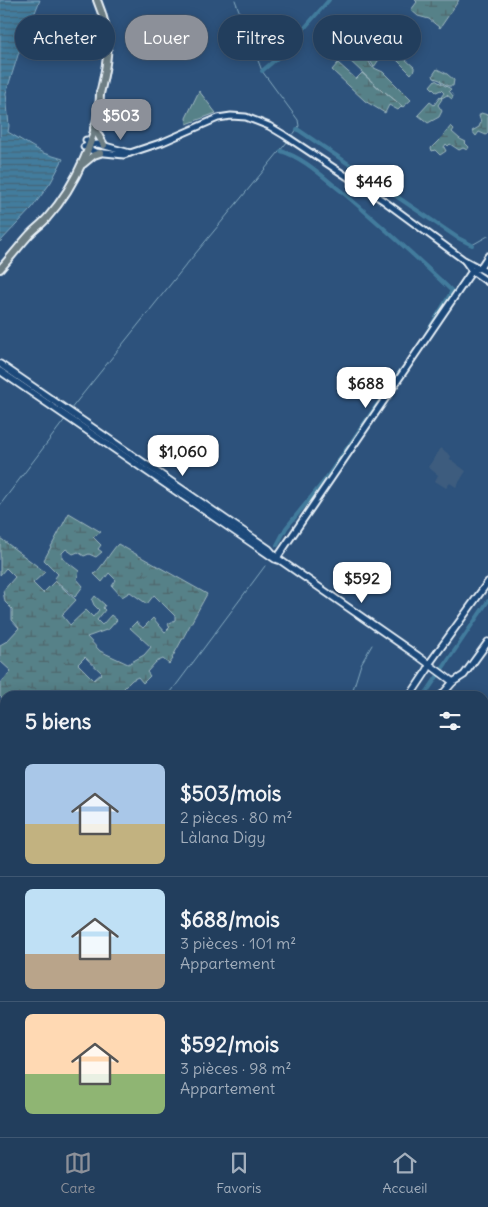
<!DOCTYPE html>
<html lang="fr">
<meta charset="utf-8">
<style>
:root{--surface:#223e5d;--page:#2a4563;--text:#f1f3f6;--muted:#a2aebc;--line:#3f5772;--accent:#8c9099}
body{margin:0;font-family:Delius,sans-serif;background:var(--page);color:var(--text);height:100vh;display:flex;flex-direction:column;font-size:19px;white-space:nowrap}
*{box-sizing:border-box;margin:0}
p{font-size:16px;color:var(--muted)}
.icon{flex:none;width:28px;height:28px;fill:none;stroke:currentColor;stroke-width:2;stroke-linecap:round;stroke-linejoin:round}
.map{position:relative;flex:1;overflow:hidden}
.side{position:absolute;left:0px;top:691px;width:489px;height:446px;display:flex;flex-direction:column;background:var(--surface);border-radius:15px 15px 0 0;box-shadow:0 2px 12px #0003,0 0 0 1px var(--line)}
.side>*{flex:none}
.guide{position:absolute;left:15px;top:15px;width:459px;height:45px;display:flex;gap:10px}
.price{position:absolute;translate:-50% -42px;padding:0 11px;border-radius:10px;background:#fff;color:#222;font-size:16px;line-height:32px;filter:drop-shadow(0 1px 2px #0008)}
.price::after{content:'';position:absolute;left:50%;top:30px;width:15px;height:11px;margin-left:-8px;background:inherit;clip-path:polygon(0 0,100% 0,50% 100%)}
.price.on{background:var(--accent);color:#fff}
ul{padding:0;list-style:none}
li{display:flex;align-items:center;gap:15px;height:125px;padding:0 25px}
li+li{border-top:1px solid var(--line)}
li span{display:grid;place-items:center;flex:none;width:140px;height:100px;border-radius:8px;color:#555}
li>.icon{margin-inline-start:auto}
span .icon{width:60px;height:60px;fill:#fffc;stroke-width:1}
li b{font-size:21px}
h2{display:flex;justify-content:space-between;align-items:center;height:60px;padding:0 25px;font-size:21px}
.pill{padding:0 18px;border-radius:22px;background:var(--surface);box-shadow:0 2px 12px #0003,0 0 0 1px var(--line);font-size:18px;line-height:45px}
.pill.on{background:var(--accent);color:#fff}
.tab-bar{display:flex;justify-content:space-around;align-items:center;height:70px;border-top:1px solid var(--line);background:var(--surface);font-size:14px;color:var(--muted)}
.tab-bar a{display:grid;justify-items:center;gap:2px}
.tab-bar .on{color:var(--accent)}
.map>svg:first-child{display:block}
.built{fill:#3d5c7e}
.grass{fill:#578188;stroke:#a0b9c0}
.wetland{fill:url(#wetland-marsh);stroke:#a0b9c0;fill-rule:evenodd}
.water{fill:url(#water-rules);stroke:#85abc1}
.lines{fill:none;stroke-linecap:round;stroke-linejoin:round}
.stream{stroke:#85abc1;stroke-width:1}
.canal{stroke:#437c9d;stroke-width:4}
.tertiary-casing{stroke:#e8f1f8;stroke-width:9}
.secondary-casing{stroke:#e8f1f8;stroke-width:9}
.primary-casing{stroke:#e8f1f8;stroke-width:10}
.tertiary{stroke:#1f4a7a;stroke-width:5}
.secondary{stroke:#1f4a7a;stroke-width:5.5}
.primary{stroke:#6d7e84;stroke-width:6}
</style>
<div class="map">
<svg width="488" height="1137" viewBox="0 0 488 1137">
<defs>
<pattern id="wetland-marsh" width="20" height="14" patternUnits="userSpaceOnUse" patternTransform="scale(1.25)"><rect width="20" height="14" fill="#578188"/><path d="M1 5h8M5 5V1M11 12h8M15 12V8" fill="none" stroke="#4f676c"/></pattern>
<pattern id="water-rules" width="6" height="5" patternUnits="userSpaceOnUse" patternTransform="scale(1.25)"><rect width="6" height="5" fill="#437c9d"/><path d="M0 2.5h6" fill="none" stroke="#446578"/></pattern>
</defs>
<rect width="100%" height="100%" fill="#2d527c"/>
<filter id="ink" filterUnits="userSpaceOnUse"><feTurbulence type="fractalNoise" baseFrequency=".02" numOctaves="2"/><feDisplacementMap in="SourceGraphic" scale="10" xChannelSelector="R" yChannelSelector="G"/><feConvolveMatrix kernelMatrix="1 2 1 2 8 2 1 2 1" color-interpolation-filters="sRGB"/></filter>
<g filter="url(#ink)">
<g class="built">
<polygon points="441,448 451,456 450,459 466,471 456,487 450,483 446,488 435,481 438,475 428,467"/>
<polygon points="488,1104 488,1137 447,1137 450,1133 484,1132 484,1105"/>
</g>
<polygon class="grass" points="199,91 216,113 187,124 186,118"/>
<g class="wetland">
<polygon points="415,0 459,0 440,28 429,19 418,16 411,10 417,2"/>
<polygon points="380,37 414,67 414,70 411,74 389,52 380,58 374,67 369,59 363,55"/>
<polygon points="356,50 366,57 372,67 383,72 411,100 403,107 385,92 402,106 398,110 389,105 385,113 365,101 332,70 338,63 356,79 362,73 383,92 347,58"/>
<polygon points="437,69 447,74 454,80 453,86 448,86 441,82 440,80 434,78 433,75"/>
<polygon points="435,80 451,89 449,91 453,96 452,99 447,95 442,98 441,97 444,93 441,90 436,92 430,86"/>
<polygon points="440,97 442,99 438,105 442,111 439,117 428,123 418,115 430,102 434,105"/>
<polygon points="481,113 488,115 488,132 486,135 479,132 476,136 472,131 479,127 481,122 479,116"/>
<polygon points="451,126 454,129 452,132 460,139 466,142 465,143 469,147 467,150 463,148 459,150 450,144 448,146 446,144 444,147 446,151 440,155 435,150 432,151 431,148 443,136"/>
<polygon points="69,513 101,532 93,537 101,545 98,549 102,552 96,557 89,554 84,556 78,552 73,554 66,549 62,553 62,558 79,571 77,579 83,586 75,597 56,581 55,578 58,574 44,560"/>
<path d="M0,538L45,572L33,583L43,593L55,581L76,600L62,615L70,625L86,610L93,617L99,610L94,605L92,600L95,596L105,605L103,608L105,610L97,620L102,625L111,615L117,620L109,629L87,637L100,651L128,664L144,655L151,647L130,628L136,622L143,628L153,618L165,632L170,627L168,624L175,620V616L154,595L147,604L130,592L122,597L112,586L116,580L109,573L102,582L94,574C101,569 111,551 118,544L207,594L172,658L173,659L169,664L163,659L156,662L147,672L150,676L143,683L138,677L132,680L124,688L129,696H112L107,692L104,695L102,693L99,696H5V701L0,696V684L11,671L0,661V645L7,641L19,628L12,620V609L5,602L3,591L15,577L6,568L0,575ZM85,657L102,673L94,680L78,664Z"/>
<polygon points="5,704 5,879 0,884 0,709"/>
</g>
<polygon class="water" points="0,0 40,0 19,52 6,93 9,126 8,132 43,153 63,159 51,182 32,208 0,242"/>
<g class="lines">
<g class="stream">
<polyline points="235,0 262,71 298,120 299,126 291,138"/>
<polyline points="472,245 488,236"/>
<polyline points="70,410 186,265 288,141"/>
<polyline points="0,505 66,418"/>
<polyline points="168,696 265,566"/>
<polyline points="351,696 361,664 372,645"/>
<polyline points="0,886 5,882"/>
<polyline points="484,963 488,959"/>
<polyline points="358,1132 364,1137"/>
<polyline points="48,1137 59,1132"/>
<polyline points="424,1137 428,1132"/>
</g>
<g class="canal">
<polyline points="262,71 281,55 329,0"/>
<polyline points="297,129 458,238 472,245"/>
<path d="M281,151C304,158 322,176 341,191C379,223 416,257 452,291L425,336"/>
<polyline points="277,545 286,528 325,480 402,369"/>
<polyline points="424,696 488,601"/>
<polyline points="88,1137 92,1132"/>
</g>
<g class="tertiary-casing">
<g id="tertiary">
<polyline points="86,140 91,150 95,152 124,155 163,142 218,118 231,116 246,117 269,126 284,135 384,201 464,260 488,273"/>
<polyline points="84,147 89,145 98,144 130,153"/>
<polyline points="465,261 472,271 488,282"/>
<polyline points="278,560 277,558 472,271 480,268 488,256"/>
<polyline points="0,1046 5,1046"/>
<polyline points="139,1137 144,1132"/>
<polyline points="148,1137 153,1132"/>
</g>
</g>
<g class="secondary-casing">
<g id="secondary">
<polyline points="0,364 269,549 277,558 418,656 453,682"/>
<polyline points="0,371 275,559"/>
<polyline points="410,696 428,669 429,664 488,582"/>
<polyline points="441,696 453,682 464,675 488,642"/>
<polyline points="484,1098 488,1097"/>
<polyline points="484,1102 488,1102"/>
</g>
</g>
<g class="primary-casing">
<g id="primary">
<path d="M97,0C112,36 109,56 100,94"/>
<polyline points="94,128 104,145"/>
<polyline points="83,164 94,155 100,153"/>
<path d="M0,269C11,257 20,245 30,234C36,228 42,224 47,218C75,187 100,133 100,92"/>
</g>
</g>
<use href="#tertiary" class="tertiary"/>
<use href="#secondary" class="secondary"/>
<use href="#primary" class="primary"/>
</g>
</g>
</svg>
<b class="price on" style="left:121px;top:141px">$503</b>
<b class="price" style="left:374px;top:207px">$446</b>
<b class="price" style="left:366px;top:409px">$688</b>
<b class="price" style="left:183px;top:477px">$1,060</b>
<b class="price" style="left:362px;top:604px">$592</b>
<div class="guide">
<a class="pill">Acheter</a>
<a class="pill on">Louer</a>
<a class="pill">Filtres</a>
<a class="pill">Nouveau</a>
</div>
<section class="side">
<h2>5 biens<svg class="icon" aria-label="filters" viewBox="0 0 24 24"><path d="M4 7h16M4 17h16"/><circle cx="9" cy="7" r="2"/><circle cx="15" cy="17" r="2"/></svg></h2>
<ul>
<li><span style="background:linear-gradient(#a9c7e8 60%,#c2b280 0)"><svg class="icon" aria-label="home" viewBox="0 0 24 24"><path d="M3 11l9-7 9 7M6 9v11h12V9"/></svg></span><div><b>$503/mois</b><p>2 pièces · 80 m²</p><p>Làlana Digy</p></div></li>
<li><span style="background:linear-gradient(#bfe0f5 65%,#b9a48a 0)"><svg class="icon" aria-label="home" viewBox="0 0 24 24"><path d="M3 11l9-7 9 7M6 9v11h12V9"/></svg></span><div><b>$688/mois</b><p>3 pièces · 101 m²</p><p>Appartement</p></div></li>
<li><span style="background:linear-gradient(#ffd9b3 60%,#8fb573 0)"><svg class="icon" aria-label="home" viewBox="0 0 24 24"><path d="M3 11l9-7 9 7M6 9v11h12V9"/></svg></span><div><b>$592/mois</b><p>3 pièces · 98 m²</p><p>Appartement</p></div></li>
</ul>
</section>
</div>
<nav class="tab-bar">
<a class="on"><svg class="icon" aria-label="map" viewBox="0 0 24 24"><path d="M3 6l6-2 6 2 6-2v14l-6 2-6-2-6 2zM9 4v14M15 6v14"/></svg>Carte</a>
<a><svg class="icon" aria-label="saved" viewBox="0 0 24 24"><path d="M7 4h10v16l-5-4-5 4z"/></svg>Favoris</a>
<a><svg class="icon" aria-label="home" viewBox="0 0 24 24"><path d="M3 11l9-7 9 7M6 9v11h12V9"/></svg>Accueil</a>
</nav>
